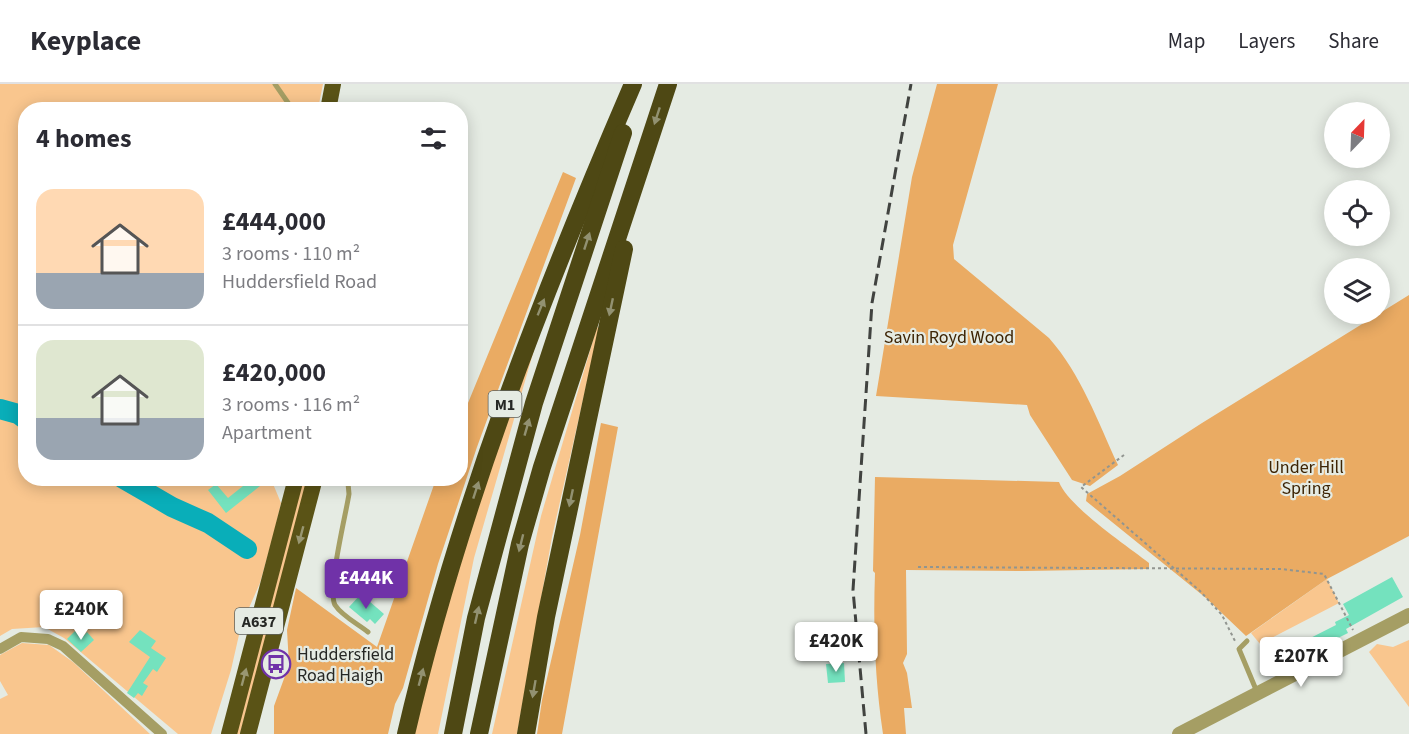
<!DOCTYPE html>
<meta charset="utf-8">
<style>
:root{--surface:#fff;--page:#f2f2f3;--text:#2b2b33;--muted:#7c7c81;--line:#e1e1e2;--accent:#7032a8}
body{margin:0;font-family:"Source Sans 3",sans-serif;background:var(--page);color:var(--text);height:100vh;display:flex;flex-direction:column;font-size:22px;white-space:nowrap}
*{box-sizing:border-box;margin:0}
p{font-size:20px;color:var(--muted)}
.icon{flex:none;width:33px;height:33px;fill:none;stroke:currentColor;stroke-width:2;stroke-linecap:round;stroke-linejoin:round}
.map{position:relative;flex:1;overflow:hidden}
.side{position:absolute;left:18px;top:18px;width:450px;height:384px;display:flex;flex-direction:column;background:var(--surface);border-radius:24px;box-shadow:0 3px 15px #0003}
.side>*{flex:none}
.needle{width:39px;rotate:23deg}
.tools{position:absolute;left:1324px;top:18px;display:grid;gap:12px}
.tools a{display:grid;place-items:center;width:66px;height:66px;border-radius:50%;background:var(--surface);box-shadow:0 3px 15px #0003;font-size:30px}
.price{position:absolute;translate:-50% -51px;padding:0 14px;border-radius:6px;background:#fff;color:#222;font-size:20px;line-height:39px;filter:drop-shadow(0 2px 3px #0008)}
.price::after{content:'';position:absolute;left:50%;top:36px;width:18px;height:14px;margin-left:-9px;background:inherit;clip-path:polygon(0 0,100% 0,50% 100%)}
.price.on{background:var(--accent);color:#fff}
ul{padding:0;list-style:none}
li{display:flex;align-items:center;gap:18px;height:150px;padding:0 18px}
li+li{border-top:2px solid var(--line)}
li span{display:grid;place-items:center;flex:none;width:168px;height:120px;border-radius:18px;color:#555}
li>.icon{margin-inline-start:auto}
span .icon{width:72px;height:72px;fill:#fffc;stroke-width:1}
li b{font-size:26px}
h2{display:flex;justify-content:space-between;align-items:center;height:72px;padding:0 18px;font-size:26px}
header{display:flex;align-items:center;gap:36px;box-sizing:border-box;height:84px;padding:0 30px;background:var(--surface);border-bottom:2px solid var(--line)}
header strong{font-size:28px}
nav{display:flex;gap:33px;margin-inline-start:auto;font-size:21px}
.map>svg:first-child{display:block}
.green{fill:#f9c68e}
.forest{fill:#eaab63}
.lines{fill:none;stroke-linecap:round;stroke-linejoin:round}
.river{stroke:#09aeb9;stroke-width:20}
.building{fill:#74e2be}
.path{stroke:#919590;stroke-width:2;stroke-dasharray:3 3;stroke-linecap:butt}
.service{stroke:#a59e64;stroke-width:5}
.minor{stroke:#a59e64;stroke-width:10}
.tertiary{stroke:#a59e64;stroke-width:14}
.trunk{stroke:#5a5316;stroke-width:16}
.motorway{stroke:#4e4814;stroke-width:18}
.rail{stroke:#414340;stroke-width:3;stroke-dasharray:12 6;stroke-linecap:butt}
.oneway{fill:#929171}
.oneway2{fill:#999772}
.labels{text-anchor:middle;stroke-width:4.5;stroke-linejoin:round;paint-order:stroke}
.shield{fill:#e5ebe3;stroke:#5f625e;stroke-width:1.5}
.shield-label{font-size:16px;font-weight:bold;fill:#262825}
.park-label{font-size:18px;fill:#3d2404;stroke:#e5ebe3}
.poi-label{font-size:18px;fill:#262825;stroke:#e5ebe3;text-anchor:start}
</style>
<header>
<strong>Keyplace</strong>
<nav><a>Map</a><a>Layers</a><a>Share</a></nav>
</header>
<div class="map">
<svg width="1409" height="650" viewBox="0 0 1409 650">
<rect width="100%" height="100%" fill="#e5ebe3"/>
<g class="green">
<polygon points="0,0 323,0 318,25 26,26 26,394 271,395 281,419 274,449 260,499 241,542 231,586 211,650 178,650 64,554 44,543 12,545 0,552"/>
<polygon points="597,243 599,245 552,453 517,650 492,650 541,432"/>
<polygon points="536,259 474,474 438,650 412,650 445,523 503,341"/>
<polygon points="300,395 308,395 240,650 234,650"/>
<polygon points="1327,495 1339,519 1260,560 1251,549"/>
<polygon points="1409,556 1409,623 1369,568 1377,560 1393,563"/>
<polygon points="22,559 49,561 73,578 150,650 0,650 0,615 8,611 0,597 0,571"/>
</g>
<g class="forest">
<path d="M937,0H998L953,161L954,175L1049,254C1081,290 1098,338 1118,381L1090,402L1072,396L1030,331L1027,321L876,312L912,93Z"/>
<polygon points="563,88 576,94 477,363 438,480 403,604 395,620 388,650 274,650 274,622 289,581 287,546 296,504 377,563 436,395 460,394 461,336"/>
<polygon points="1409,211 1409,452 1327,495 1246,552 1206,514 1086,417 1087,410 1120,392 1202,339"/>
<polygon points="601,339 618,343 562,650 537,650 542,616 580,451"/>
<path d="M875,393L1059,398C1069,423 1126,461 1149,479V485L1024,487L906,486L907,570L903,579L907,589L912,624H904L906,650H883C875,596 873,544 875,489L873,487Z"/>
</g>
<g class="lines">
<g class="river">
<polyline points="0,325 18,330 26,336"/>
<polyline points="122,394 172,423 208,439 247,465"/>
</g>
</g>
<g class="building">
<polygon points="253,394 260,402 226,429 208,406 216,400 228,414"/>
<polygon points="1392,493 1403,513 1346,545 1348,549 1270,588 1265,577 1336,541 1335,538 1349,531 1343,520"/>
<polygon points="361,510 384,530 375,540 370,535 367,538 349,523"/>
<polygon points="140,546 156,557 151,564 166,574 157,588 153,585 143,599 148,602 142,612 138,609 134,614 127,609 150,573 129,558"/>
<polygon points="75,547 81,554 87,548 94,556 81,568 67,555"/>
<polygon points="844,579 845,598 828,599 826,580"/>
</g>
<g class="lines">
<g class="path">
<polyline points="1124,371 1081,403 1200,507 1222,531 1235,557"/>
<polyline points="918,483 1281,485 1324,490 1353,546"/>
</g>
<g class="service">
<polyline points="275,0 293,26"/>
<path d="M343,394L348,399L349,410C346,430 327,506 335,521C342,532 358,540 368,548"/>
<polyline points="1247,557 1239,565 1257,608"/>
</g>
<polyline class="minor" points="0,565 21,553 48,555 63,562 162,650"/>
<polyline class="tertiary" points="1179,650 1409,531"/>
<g class="trunk">
<polyline points="328,26 333,0"/>
<polyline points="229,650 296,394"/>
<polyline points="248,650 315,394"/>
</g>
<g class="motorway">
<path d="M406,650C458,426 542,211 633,0"/>
<polyline points="453,650 476,534 534,319 623,49"/>
<polyline points="479,650 520,460 542,383 668,0"/>
<polyline points="526,650 546,533 624,165"/>
</g>
<polyline class="rail" points="866,650 853,506 872,219 911,0"/>
</g>
<defs><path id="oneway-solid" d="M-6-.8H1V-3.2L6.5 0L1 3.2V.8H-6Z" transform="scale(1.5)"/></defs>
<g class="oneway">
<use href="#oneway-solid" transform="translate(657 32) rotate(108)"/>
<use href="#oneway-solid" transform="translate(587 157) rotate(-72)"/>
<use href="#oneway-solid" transform="translate(541 223) rotate(-68)"/>
<use href="#oneway-solid" transform="translate(611 223) rotate(102)"/>
<use href="#oneway-solid" transform="translate(527 343) rotate(-74)"/>
<use href="#oneway-solid" transform="translate(476 406) rotate(-72)"/>
<use href="#oneway-solid" transform="translate(571 414) rotate(102)"/>
<use href="#oneway-solid" transform="translate(521 459) rotate(104)"/>
<use href="#oneway-solid" transform="translate(477 531) rotate(-77)"/>
<use href="#oneway-solid" transform="translate(421 593) rotate(-75)"/>
<use href="#oneway-solid" transform="translate(534 605) rotate(100)"/>
</g>
<g class="oneway2">
<use href="#oneway-solid" transform="translate(301 451) rotate(105)"/>
<use href="#oneway-solid" transform="translate(244 593) rotate(-75)"/>
</g>
<defs>
<g id="bus-ring" transform="scale(1.5)"><circle r="9.5" fill="#e5ebe3" stroke="#7032a8" stroke-width="1.5"/><path d="M-5-6H5V4H4V6H2V4H-2V6H-4V4H-5ZM-3.5-4V0h7V-4ZM-3.5 1.2v1.5H-2V1.2ZM2 1.2v1.5H3.5V1.2Z" fill="#7032a8"/></g>
</defs>
<g fill-rule="evenodd">
<use href="#bus-ring" x="276" y="580"/>
</g>
<g class="labels">
<g class="shield">
<rect x="488.5" y="307" width="33" height="26" rx="4.5"/>
<rect x="235" y="524" width="48" height="26" rx="4.5"/>
</g>
<g class="shield-label">
<text x="505" y="326">M1</text>
<text x="259" y="543">A637</text>
</g>
<g class="park-label">
<text x="949" y="259">Savin Royd Wood</text>
<text x="1306" y="389">Under Hill<tspan x="1306" dy="21">Spring</tspan></text>
</g>
<g class="poi-label">
<text x="297" y="576">Huddersfield<tspan x="297" dy="21">Road Haigh</tspan></text>
</g>
</g>
</svg>
<div class="tools">
<a><svg class="needle" viewBox="-14 -14 28 28"><path d="M0-13l5 13h-10z" fill="#e53935"/><path d="M0 13l5-13h-10z" fill="#7c7c81"/></svg></a>
<a><svg class="icon" aria-label="locate" viewBox="0 0 24 24"><circle cx="12" cy="12" r="6"/><path d="M12 2v4M12 18v4M2 12h4M18 12h4"/></svg></a>
<a><svg class="icon" aria-label="layers" viewBox="0 0 24 24"><path d="M12 4l9 5-9 5-9-5zM3 14l9 5 9-5"/></svg></a>
</div>
<b class="price on" style="left:366px;top:526px">£444K</b>
<b class="price" style="left:81px;top:557px">£240K</b>
<b class="price" style="left:836px;top:589px">£420K</b>
<b class="price" style="left:1301px;top:604px">£207K</b>
<section class="side">
<h2>4 homes<svg class="icon" aria-label="filters" viewBox="0 0 24 24"><path d="M4 7h16M4 17h16"/><circle cx="9" cy="7" r="2"/><circle cx="15" cy="17" r="2"/></svg></h2>
<ul>
<li><span style="background:linear-gradient(#ffd9b3 70%,#9aa5b1 0)"><svg class="icon" aria-label="home" viewBox="0 0 24 24"><path d="M3 11l9-7 9 7M6 9v11h12V9"/></svg></span><div><b>£444,000</b><p>3 rooms · 110 m²</p><p>Huddersfield Road</p></div></li>
<li><span style="background:linear-gradient(#dfe7d0 65%,#9aa5b1 0)"><svg class="icon" aria-label="home" viewBox="0 0 24 24"><path d="M3 11l9-7 9 7M6 9v11h12V9"/></svg></span><div><b>£420,000</b><p>3 rooms · 116 m²</p><p>Apartment</p></div></li>
</ul>
</section>
</div>
